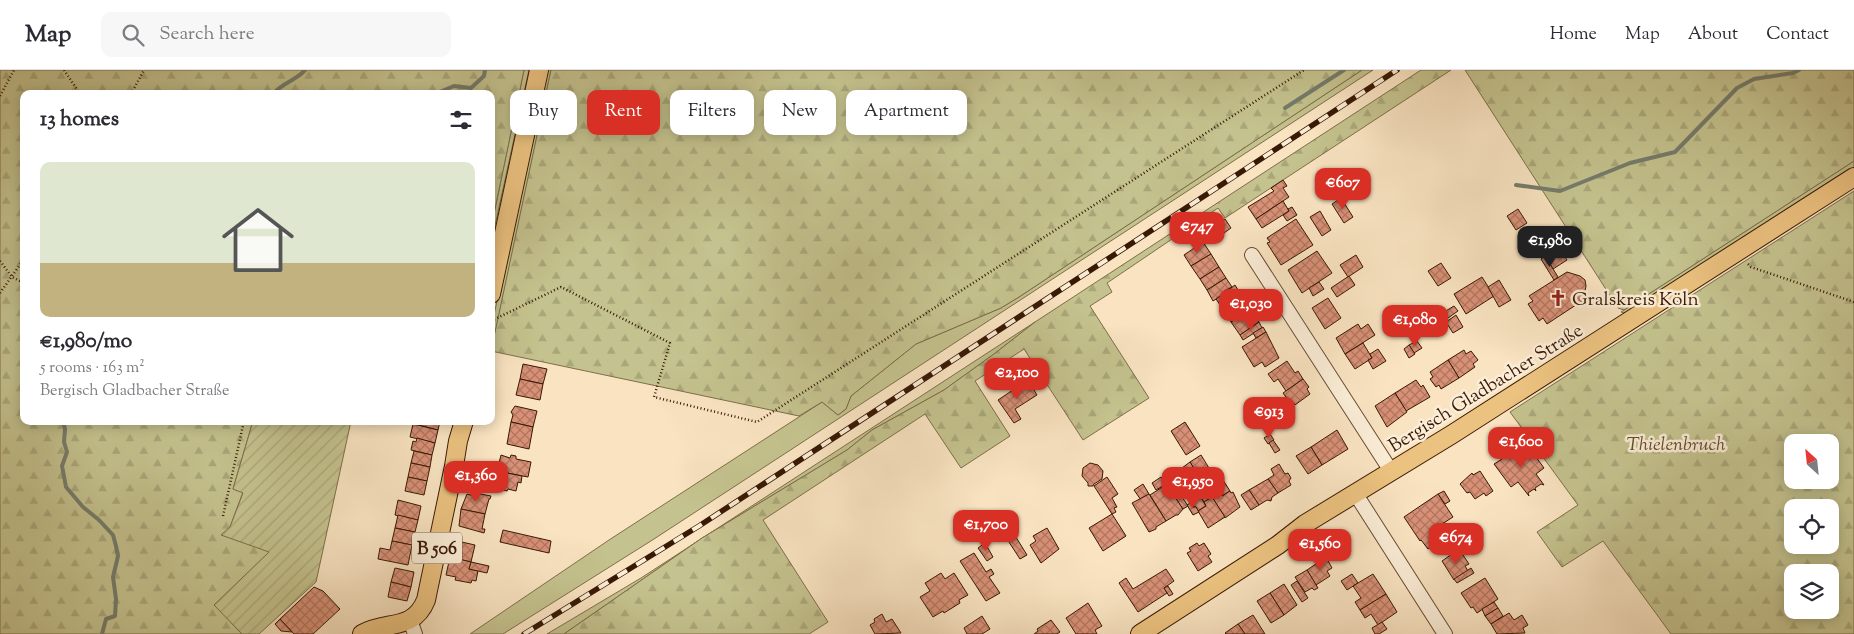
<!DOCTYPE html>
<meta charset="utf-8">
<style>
:root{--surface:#fff;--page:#f7f7f7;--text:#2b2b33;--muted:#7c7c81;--line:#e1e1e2;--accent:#d93025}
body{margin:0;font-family:"Sorts Mill Goudy",serif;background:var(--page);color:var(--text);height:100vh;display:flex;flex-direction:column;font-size:19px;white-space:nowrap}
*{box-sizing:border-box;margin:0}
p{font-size:16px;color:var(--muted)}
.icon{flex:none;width:28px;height:28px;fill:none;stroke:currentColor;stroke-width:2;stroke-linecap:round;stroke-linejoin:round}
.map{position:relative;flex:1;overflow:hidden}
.details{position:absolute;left:20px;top:20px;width:475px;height:335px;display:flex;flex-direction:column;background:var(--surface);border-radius:10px;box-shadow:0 2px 12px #0003}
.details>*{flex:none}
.banner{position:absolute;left:510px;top:20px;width:475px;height:45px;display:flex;gap:10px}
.needle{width:32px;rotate:333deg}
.fabs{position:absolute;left:1784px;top:364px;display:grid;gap:10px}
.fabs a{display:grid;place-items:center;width:55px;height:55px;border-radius:10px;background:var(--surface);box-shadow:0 2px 12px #0003;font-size:25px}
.price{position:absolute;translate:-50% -42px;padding:0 11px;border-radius:10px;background:var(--accent);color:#fff;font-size:16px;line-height:32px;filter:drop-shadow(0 1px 2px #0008)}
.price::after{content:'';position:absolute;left:50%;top:30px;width:15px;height:11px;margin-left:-8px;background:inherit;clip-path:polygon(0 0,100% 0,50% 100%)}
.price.active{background:#222;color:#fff}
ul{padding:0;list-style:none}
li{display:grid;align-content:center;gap:10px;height:265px;padding:0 20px}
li+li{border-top:1px solid var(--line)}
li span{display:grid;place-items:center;height:155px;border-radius:10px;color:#555}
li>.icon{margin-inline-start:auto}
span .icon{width:90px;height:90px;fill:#fffc;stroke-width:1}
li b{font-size:21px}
h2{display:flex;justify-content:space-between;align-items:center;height:60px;padding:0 20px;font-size:21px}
.tag{padding:0 18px;border-radius:10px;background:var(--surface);box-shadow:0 2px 12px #0003;font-size:18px;line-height:45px}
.tag.active{background:var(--accent);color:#fff}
header{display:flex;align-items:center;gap:30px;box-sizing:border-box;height:70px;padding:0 25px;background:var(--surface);border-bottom:1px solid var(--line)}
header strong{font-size:24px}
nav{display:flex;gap:28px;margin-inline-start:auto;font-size:18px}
.search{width:350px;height:45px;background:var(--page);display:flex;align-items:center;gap:12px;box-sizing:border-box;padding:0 18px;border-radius:10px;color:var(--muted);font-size:19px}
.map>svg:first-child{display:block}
.grass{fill:#c4c28e;stroke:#7e6e49}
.forest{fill:url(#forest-firs);stroke:#7e6e49;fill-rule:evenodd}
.garden{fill:url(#garden-furrows);stroke:#7e6e49}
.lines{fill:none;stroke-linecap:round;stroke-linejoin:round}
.stream{stroke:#757c6b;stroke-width:4}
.building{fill:url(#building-cross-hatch);stroke:#381904}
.minor-casing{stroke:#684c33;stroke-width:16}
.major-casing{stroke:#381904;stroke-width:20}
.path{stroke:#381904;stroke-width:2.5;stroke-dasharray:1 2.5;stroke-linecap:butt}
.minor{stroke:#fbedd7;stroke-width:14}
.major{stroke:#ecc280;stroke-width:18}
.rail-casing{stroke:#381904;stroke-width:5.5}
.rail{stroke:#fbedd7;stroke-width:4;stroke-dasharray:11;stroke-linecap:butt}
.labels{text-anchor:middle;stroke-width:5;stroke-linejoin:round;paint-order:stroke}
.shield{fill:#fbedd7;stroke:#725943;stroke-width:1}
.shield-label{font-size:18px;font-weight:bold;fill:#381904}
.poi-label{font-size:19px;fill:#381904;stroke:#fbedd7;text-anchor:start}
.street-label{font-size:19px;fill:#381904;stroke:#fbedd7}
.park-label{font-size:19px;font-style:italic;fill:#624c2d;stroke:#fbedd7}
</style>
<header>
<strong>Map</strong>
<div class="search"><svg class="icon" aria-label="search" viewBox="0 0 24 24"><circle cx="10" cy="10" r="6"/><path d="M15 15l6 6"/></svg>Search here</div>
<nav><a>Home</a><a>Map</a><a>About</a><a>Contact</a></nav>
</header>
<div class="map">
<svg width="1854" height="564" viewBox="0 0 1854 564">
<defs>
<pattern id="forest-firs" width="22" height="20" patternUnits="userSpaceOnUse" patternTransform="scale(1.25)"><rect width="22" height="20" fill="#c4c28e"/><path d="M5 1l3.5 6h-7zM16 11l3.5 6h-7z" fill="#a9a679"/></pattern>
<pattern id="garden-furrows" width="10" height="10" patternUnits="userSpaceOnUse" patternTransform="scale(1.25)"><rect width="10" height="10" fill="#c4c28e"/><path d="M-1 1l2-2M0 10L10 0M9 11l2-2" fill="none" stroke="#a9a679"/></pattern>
<pattern id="building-cross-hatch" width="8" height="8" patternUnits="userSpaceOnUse" patternTransform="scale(1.25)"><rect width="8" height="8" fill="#d89076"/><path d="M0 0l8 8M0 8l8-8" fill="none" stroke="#b0755f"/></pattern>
</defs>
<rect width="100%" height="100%" fill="#f9e3c1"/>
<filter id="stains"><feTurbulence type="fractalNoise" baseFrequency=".004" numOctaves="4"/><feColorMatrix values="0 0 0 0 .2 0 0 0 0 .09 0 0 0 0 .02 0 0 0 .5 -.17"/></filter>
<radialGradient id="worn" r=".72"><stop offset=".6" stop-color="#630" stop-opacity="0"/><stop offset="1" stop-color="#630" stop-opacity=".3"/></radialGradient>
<g class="grass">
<polygon points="524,0 529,0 491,174 491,158"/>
<polygon points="546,0 551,0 496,260 491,259"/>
<polygon points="1362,0 1373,0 654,469 503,564 470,564 609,470 822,332 838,345 846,339 851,326 916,274 1001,238 1019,227"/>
<polygon points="1854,91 1854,99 1628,244 1621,242"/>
<polygon points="1035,252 994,284 944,320 872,360 847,380 702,468 564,564 547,564 641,508"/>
</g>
<g class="forest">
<polygon points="0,0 524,0 491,158 491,24 24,24 24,351 253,351 233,419 243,422 230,457 270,482 215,535 242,564 0,564"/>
<polygon points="551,0 1362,0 1019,227 1001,238 916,274 851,326 846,339 838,345 822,332 799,346 491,281"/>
<polygon points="1421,0 1451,0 1225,148 1218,138 1107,213 1112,222 1090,236 1149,328 1083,370 1024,279 975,311 1010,366 961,398 925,344 763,450 828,552 809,564 564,564 702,468 847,380 872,360 944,320 994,284 1035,252"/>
<polygon points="1465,0 1854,0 1854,91 1624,240 1618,238"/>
<path d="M1854,121V564H1671L1603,471L1562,497L1537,462L1578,435L1510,342ZM1792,372H1830V410H1792ZM1792,438H1830V475H1792ZM1792,502H1830V540H1792Z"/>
</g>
<polygon class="garden" points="253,351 351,351 316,512 259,564 242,564 214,535 269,482 221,465 230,457 243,423 233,419"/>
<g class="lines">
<g class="stream">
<path d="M273,24C283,12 297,10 305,0"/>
<polyline points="435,24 454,16 471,18 484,6 485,0"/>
<polyline points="1285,38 1344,0"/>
<polyline points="1516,115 1560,121 1630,93 1675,82 1737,18 1754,9 1793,3 1799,0"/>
<polyline points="63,351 65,359 64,372 67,382 62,396 66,417 83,437 99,450 113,465 116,476 118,486 113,507 116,529 115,546 106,549 102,564"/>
</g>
</g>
<g class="building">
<polygon points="1283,110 1287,116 1283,118 1289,127 1256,149 1248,137 1274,121 1271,118"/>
<polygon points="1341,128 1353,147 1344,153 1332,134"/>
<polygon points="1283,131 1289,141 1262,158 1256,149"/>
<polygon points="1292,137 1297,145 1287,151 1283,145 1289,141 1288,139"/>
<polygon points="1518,139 1527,153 1516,160 1507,146"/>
<polygon points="1320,141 1331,160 1322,166 1310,147"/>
<polygon points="1225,149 1231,158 1217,168 1210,158"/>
<polygon points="1296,149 1313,175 1281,195 1267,173 1270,172 1267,168"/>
<polygon points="1552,160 1559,171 1555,173 1567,190 1553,199 1545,186 1547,184 1537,169"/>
<polygon points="1537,169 1547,184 1542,189 1531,173"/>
<polygon points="1203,172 1211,184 1191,196 1184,185"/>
<polygon points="1317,181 1332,203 1302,223 1288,200"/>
<polygon points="1211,184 1219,197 1200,209 1191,196"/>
<polygon points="1356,185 1363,197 1348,207 1340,195"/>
<polygon points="1545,186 1558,207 1554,210 1541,189"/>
<polygon points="1441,193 1451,208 1438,216 1428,201"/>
<polygon points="1219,197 1226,208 1207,220 1200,209"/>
<polygon points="1567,202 1580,206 1585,210 1586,216 1585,221 1585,229 1547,254 1543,248 1539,251 1528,234 1533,231 1529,226"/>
<polygon points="1349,206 1355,215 1337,227 1331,218"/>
<polygon points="1482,207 1494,226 1466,244 1454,224"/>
<polygon points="1226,208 1232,217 1224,221 1225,223 1213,231 1207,220"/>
<polygon points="1499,210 1511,230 1499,237 1488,217"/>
<polygon points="1319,212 1324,219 1313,226 1309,218"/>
<polygon points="1235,215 1244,230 1225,242 1216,229"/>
<polygon points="1328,228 1341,248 1325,259 1312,238"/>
<polygon points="1244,230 1250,240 1231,252 1225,242"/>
<polygon points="1454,236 1458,241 1448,248 1444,242"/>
<polygon points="1250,240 1259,252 1240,265 1231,252"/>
<polygon points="1439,241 1444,249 1435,255 1430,248"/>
<polygon points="1456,245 1463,257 1453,263 1446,252"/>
<polygon points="1259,252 1262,258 1243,270 1240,265"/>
<polygon points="1358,254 1361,259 1368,254 1375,265 1345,284 1336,268"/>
<polygon points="1263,257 1266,262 1256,268 1253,263"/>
<polygon points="1266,262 1279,288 1265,297 1262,292 1254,297 1242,277"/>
<polygon points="1417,271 1422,278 1414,283 1409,275"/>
<polygon points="1363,273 1372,288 1355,299 1345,284"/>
<polygon points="1409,275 1415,284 1409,288 1404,279"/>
<polygon points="1378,279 1386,291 1373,299 1368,290 1372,288 1370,284"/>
<polygon points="1464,280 1466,284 1471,281 1478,290 1473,294 1475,297 1459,308 1448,290"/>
<polygon points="1448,290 1459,308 1441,319 1439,315 1436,317 1430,309 1433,307 1430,302"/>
<polygon points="1287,291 1295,303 1298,301 1303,309 1286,321 1278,309 1274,312 1268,304"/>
<polygon points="523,294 547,299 543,314 520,309"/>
<polygon points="520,309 543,314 540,330 516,325"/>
<polygon points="1303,309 1309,317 1307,319 1310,324 1295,335 1293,332 1291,334 1283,323"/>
<polygon points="1028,310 1037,325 1015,339 1021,349 1014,353 998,330"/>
<polygon points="1416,310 1421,317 1423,315 1430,327 1406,341 1395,323"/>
<polygon points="1395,323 1407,342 1387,357 1375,336"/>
<polygon points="515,336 537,341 533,357 511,352 513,345 511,342"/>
<polygon points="420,351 440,351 438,360 419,355"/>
<polygon points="511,352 533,357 529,379 507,374"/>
<polygon points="1185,352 1200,376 1186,385 1171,361"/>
<polygon points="413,354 438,360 435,373 410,367"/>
<polygon points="1337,360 1348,379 1322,395 1311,377"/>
<polygon points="1270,364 1274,370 1268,374 1264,368"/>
<polygon points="417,368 435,373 432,385 411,380 413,371 416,372"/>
<polygon points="1273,370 1280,380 1275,383 1269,373"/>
<polygon points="1533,372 1539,382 1534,385 1528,376"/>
<polygon points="1528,376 1544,398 1536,404 1544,415 1541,414 1535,418 1536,421 1534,419 1528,423 1529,426 1518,412 1511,417 1494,394 1502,389 1499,385 1508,379 1511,383 1517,378 1520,382"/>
<polygon points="1311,377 1322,395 1308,404 1296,386"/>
<polygon points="414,381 432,385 430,397 411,393"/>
<polygon points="501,385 510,388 511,385 516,386 516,389 531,392 528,407 497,401"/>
<polygon points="1201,385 1212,403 1201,410 1190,392"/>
<polygon points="1190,392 1198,405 1190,410 1182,398"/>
<polygon points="411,393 430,397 427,411 408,407"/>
<polygon points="1090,393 1098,395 1103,401 1102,409 1094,414 1093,416 1088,416 1088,413 1082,406 1083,398"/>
<polygon points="1279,394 1285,404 1288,403 1291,408 1289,411 1291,415 1278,423 1268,409 1274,405 1271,399"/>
<polygon points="497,401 522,406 521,413 518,412 516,421 508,419 507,421 503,420 504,418 494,416"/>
<polygon points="1480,401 1493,421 1486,426 1484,423 1475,429 1470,422 1467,423 1460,414 1472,403 1473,405"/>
<polygon points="1198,405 1203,413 1196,417 1191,409"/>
<polygon points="408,407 427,411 424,425 405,421"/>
<polygon points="1107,407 1118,424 1112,428 1117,437 1114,438 1116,442 1112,444 1094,416"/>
<polygon points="1161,407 1166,414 1156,420 1152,413"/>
<polygon points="1268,409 1278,423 1272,427 1271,431 1267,430 1259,435 1249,420"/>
<polygon points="1223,410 1230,421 1222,426 1214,416"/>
<polygon points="1143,414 1149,424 1141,430 1134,420"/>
<polygon points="1167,414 1183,439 1178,445 1176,445 1166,451 1150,425"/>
<polygon points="1176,418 1188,436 1183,439 1171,421"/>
<polygon points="1216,418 1218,422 1212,427 1209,422"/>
<polygon points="1249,420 1259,435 1251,440 1241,425"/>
<polygon points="1220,421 1222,426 1230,421 1231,423 1233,422 1240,437 1225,448 1212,427"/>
<polygon points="1444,421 1450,431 1445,434 1438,424"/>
<polygon points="1209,422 1212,427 1204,432 1201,427"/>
<polygon points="475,423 491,426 490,429 489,429 485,444 461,439 467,424 474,426"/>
<polygon points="1149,424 1166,451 1156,457 1156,459 1149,462 1132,433"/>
<polygon points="1438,424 1453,447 1442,454 1450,465 1428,479 1421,470 1420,471 1404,447"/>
<polygon points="1200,426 1206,436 1198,441 1196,437 1193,437 1192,432"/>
<polygon points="1212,427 1225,447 1208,458 1198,441 1206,436 1204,432"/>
<polygon points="398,430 421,436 418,450 395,445"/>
<polygon points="1192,432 1193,437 1196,437 1199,442 1193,445 1187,435"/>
<polygon points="461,439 485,444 482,459 485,459 484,463 459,456"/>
<polygon points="1112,444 1126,466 1103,481 1089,458"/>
<polygon points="398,445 418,450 415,462 395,458"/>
<polygon points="1006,451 1014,464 1007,469 998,456"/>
<polygon points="395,458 415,462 412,475 392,471"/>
<polygon points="1047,458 1059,479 1041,493 1030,475 1036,471 1033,466"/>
<polygon points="503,460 551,471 549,483 500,472"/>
<polygon points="1014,464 1027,485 1020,489 1007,469"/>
<polygon points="453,470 475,475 471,492 450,487"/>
<polygon points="392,471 412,475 408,495 378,489 380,478 390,480"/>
<polygon points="985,473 993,487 987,491 978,478"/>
<polygon points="1197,473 1199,476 1204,473 1211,484 1208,486 1212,492 1198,501 1187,483 1191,481 1189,478"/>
<polygon points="1455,482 1457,484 1461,482 1469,494 1465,496 1468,501 1454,510 1442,491"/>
<polygon points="974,483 986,502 991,499 994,504 989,507 1000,523 986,531 960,491"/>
<polygon points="450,487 471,492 469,499 478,501 476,511 472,510 471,513 455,510 456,507 446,505"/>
<polygon points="1326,487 1332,498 1327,501 1330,506 1316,515 1307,500"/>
<polygon points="471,492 489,496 487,503 469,499"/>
<polygon points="395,498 414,502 411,517 391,512"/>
<polygon points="1471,498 1474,503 1457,513 1454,509"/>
<polygon points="1166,499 1174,511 1164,518 1167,523 1138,542 1119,513 1126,508 1133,519"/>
<polygon points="1307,500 1318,518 1314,520 1312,518 1305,522 1295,507"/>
<polygon points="941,503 945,509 954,503 968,525 959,530 960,533 944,543 943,541 933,547 920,527 930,521 925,513"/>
<polygon points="1352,504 1358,513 1347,520 1341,511"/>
<polygon points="1373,504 1386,524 1360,540 1355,532 1361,528 1353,516"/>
<polygon points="1485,508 1498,529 1477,543 1473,537 1471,538 1461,523"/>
<polygon points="1297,511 1308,528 1302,532 1291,515"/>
<polygon points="391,512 411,517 407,531 388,527"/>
<polygon points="1284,514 1297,535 1284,545 1270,523"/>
<polygon points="1168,516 1173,524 1169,526 1164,518"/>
<polygon points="314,517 323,521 340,539 313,564 294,564 280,549"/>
<polygon points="1270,523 1284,545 1271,553 1257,531"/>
<polygon points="1386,524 1397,542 1378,555 1371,544 1365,548 1360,540"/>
<polygon points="1494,532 1498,538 1485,546 1482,539"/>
<polygon points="1088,533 1102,556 1095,560 1097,564 1076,564 1066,548"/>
<polygon points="1498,538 1503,546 1491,554 1485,546"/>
<polygon points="1509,543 1514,550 1522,545 1528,555 1523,558 1525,563 1497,564 1491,554"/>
<polygon points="882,544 886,552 892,549 901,563 875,564 870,555 875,552 874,549"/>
<polygon points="1253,545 1265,564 1245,564 1238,554"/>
<polygon points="982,546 990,559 982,564 967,564 964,558"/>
<polygon points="280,549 292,562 281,561 275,554"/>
<polygon points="1051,550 1060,562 1057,564 1034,564 1038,561 1037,559"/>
<polygon points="1382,552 1387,559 1379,564 1375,564 1372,558"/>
<polygon points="1238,554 1245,564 1226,564 1225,563"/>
</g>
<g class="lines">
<g class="minor-casing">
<g id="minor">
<polyline points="1252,185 1391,401"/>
<polyline points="1355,423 1445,564"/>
<polyline points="410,550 415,564"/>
</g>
</g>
<g class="major-casing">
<g id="major">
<polyline points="491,224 539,0"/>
<path d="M362,564C386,550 413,562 426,530L454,396L458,371L464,351"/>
<polyline points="1140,564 1278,475 1305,454 1451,365 1854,107"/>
</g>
</g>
<g class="path">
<polyline points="64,0 80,24"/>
<polyline points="131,24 144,0"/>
<polyline points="0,26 14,0"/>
<polyline points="0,191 12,207 24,213"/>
<polyline points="1748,194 1751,197 1854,232"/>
<polyline points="0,223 24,189"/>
<polyline points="491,251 561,217 670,273 654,327 757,352 1304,0"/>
<polyline points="223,446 244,351"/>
</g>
<use href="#minor" class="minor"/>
<use href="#major" class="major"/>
<g class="rail-casing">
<polyline id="rail" points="524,564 699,456 1397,0"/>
</g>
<use href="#rail" class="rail"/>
</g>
<defs>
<g id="church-bare" transform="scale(1.35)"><path d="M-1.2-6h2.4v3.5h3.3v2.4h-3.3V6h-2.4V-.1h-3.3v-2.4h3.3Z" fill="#8f2418" stroke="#fbedd7" stroke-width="2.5" paint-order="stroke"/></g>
</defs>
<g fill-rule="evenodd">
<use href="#church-bare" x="1558" y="228"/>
</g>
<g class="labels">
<rect class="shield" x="412" y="462.5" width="50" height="31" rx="4"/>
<g class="shield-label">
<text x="437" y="484">B 506</text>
</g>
<g class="poi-label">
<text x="1572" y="235">Gralskreis Köln</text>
</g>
<g class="street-label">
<text transform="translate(1485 317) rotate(-32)" y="7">Bergisch Gladbacher Straße</text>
</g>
<g class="park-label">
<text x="1676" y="380">Thielenbruch</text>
</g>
</g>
<rect width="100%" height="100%" filter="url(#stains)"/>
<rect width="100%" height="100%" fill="url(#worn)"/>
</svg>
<div class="fabs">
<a><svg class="needle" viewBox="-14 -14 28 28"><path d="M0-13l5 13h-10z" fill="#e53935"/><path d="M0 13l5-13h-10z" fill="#7c7c81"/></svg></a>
<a><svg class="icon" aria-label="locate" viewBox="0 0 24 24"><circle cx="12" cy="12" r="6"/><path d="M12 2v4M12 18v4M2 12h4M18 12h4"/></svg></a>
<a><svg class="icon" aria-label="layers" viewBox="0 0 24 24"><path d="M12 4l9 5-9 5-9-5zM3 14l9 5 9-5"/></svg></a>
</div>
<b class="price" style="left:1343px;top:140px">€607</b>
<b class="price" style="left:1197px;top:184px">€747</b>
<b class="price active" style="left:1550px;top:198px">€1,980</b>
<b class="price" style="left:1251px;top:261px">€1,030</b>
<b class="price" style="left:1415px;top:277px">€1,080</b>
<b class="price" style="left:1017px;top:330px">€2,100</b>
<b class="price" style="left:1269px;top:369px">€913</b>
<b class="price" style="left:1521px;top:399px">€1,600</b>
<b class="price" style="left:476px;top:433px">€1,360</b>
<b class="price" style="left:1193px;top:439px">€1,950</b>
<b class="price" style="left:986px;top:482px">€1,700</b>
<b class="price" style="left:1456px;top:495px">€674</b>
<b class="price" style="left:1320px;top:501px">€1,560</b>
<div class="banner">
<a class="tag">Buy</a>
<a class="tag active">Rent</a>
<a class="tag">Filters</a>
<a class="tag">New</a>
<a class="tag">Apartment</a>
</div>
<section class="details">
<h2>13 homes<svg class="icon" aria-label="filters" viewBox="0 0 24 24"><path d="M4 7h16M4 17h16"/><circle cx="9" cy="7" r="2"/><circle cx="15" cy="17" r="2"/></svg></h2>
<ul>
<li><span style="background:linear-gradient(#dfe7d0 65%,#c2b280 0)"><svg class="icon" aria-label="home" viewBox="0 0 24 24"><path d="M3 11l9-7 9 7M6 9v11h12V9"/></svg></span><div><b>€1,980/mo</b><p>5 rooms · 163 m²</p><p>Bergisch Gladbacher Straße</p></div></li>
</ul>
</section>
</div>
